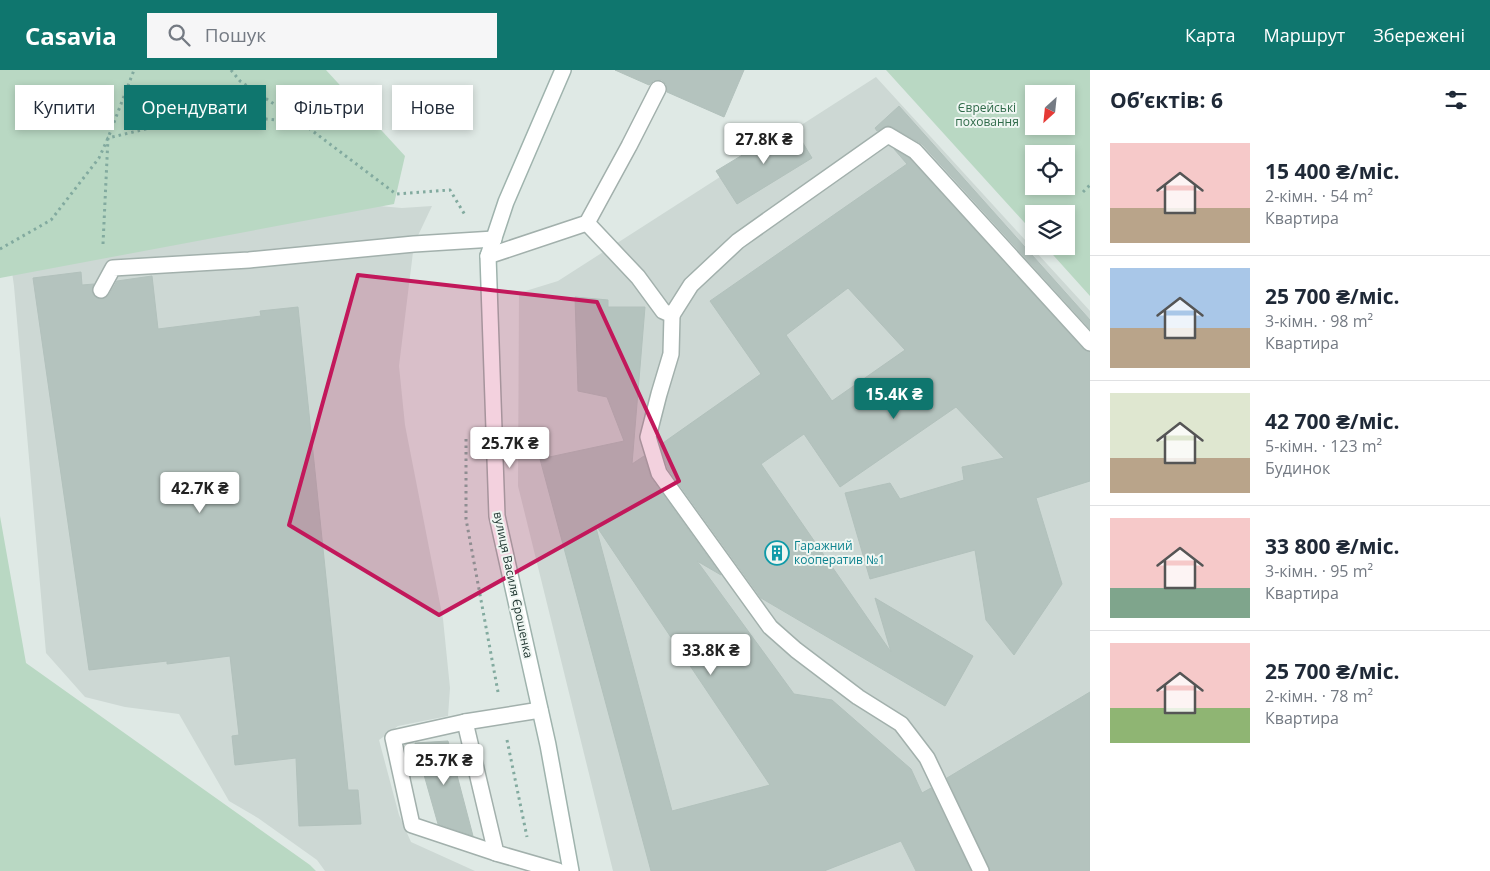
<!DOCTYPE html>
<html lang="uk">
<meta charset="utf-8">
<style>
:root{--surface:#fff;--page:#f6f6f7;--text:#1f2937;--muted:#747a83;--line:#e0e1e3;--accent:#0f766e}
body{margin:0;font-family:"Open Sans",sans-serif;background:var(--page);color:var(--text);height:100vh;display:flex;flex-direction:column;font-size:19px;white-space:nowrap}
*{box-sizing:border-box;margin:0}
p{font-size:16px;color:var(--muted)}
.icon{flex:none;width:28px;height:28px;fill:none;stroke:currentColor;stroke-width:2;stroke-linecap:round;stroke-linejoin:round}
.map{position:relative;flex:1;overflow:hidden}
.sheet{display:flex;flex-direction:column;background:var(--surface);width:400px}
.sheet>*{flex:none}
.banner{position:absolute;left:15px;top:15px;width:475px;height:45px;display:flex;gap:10px}
.needle{width:32px;rotate:207deg}
.fabs{position:absolute;left:1025px;top:15px;display:grid;gap:10px}
.fabs a{display:grid;place-items:center;width:50px;height:50px;border-radius:0px;background:var(--surface);box-shadow:0 2px 8px #0003;font-size:25px}
.price{position:absolute;translate:-50% -42px;padding:0 11px;border-radius:5px;background:#fff;color:#222;font-size:16px;line-height:32px;filter:drop-shadow(0 1px 2px #0008)}
.price::after{content:'';position:absolute;left:50%;top:30px;width:15px;height:11px;margin-left:-8px;background:inherit;clip-path:polygon(0 0,100% 0,50% 100%)}
.price.current{background:var(--accent);color:#fff}
ul{padding:0;list-style:none}
li{display:flex;align-items:center;gap:15px;height:125px;padding:0 20px}
li+li{border-top:1px solid var(--line)}
li span{display:grid;place-items:center;flex:none;width:140px;height:100px;border-radius:0px;color:#555}
li>.icon{margin-inline-start:auto}
span .icon{width:60px;height:60px;fill:#fffc;stroke-width:1}
li b{font-size:21px}
h2{display:flex;justify-content:space-between;align-items:center;height:60px;padding:0 20px;font-size:21px}
.pill{padding:0 18px;border-radius:0px;background:var(--surface);box-shadow:0 2px 8px #0003;font-size:18px;line-height:45px}
.pill.current{background:var(--accent);color:#fff}
header{display:flex;align-items:center;gap:30px;box-sizing:border-box;height:70px;padding:0 25px;background:var(--accent);color:#fff}
header strong{font-size:24px}
nav{display:flex;gap:28px;margin-inline-start:auto;font-size:18px}
.search{width:350px;height:45px;background:var(--page);display:flex;align-items:center;gap:12px;box-sizing:border-box;padding:0 18px;border-radius:0px;color:var(--muted);font-size:19px}
main{display:flex;flex:1;min-height:0}
.map>svg:first-child{display:block}
.built{fill:#cdd8d4}
.green{fill:#b9d8c3;fill-rule:evenodd}
.building{fill:#b4c3be;stroke:#b2c1bc;fill-rule:evenodd}
.lines{fill:none;stroke-linecap:round;stroke-linejoin:round}
.service-casing{stroke:#a2b0ac;stroke-width:18}
.secondary-casing{stroke:#9fb3ad;stroke-width:18}
.path{stroke:#82aa9f;stroke-width:3;stroke-dasharray:2.5 4;stroke-linecap:butt}
.service{stroke:#fff;stroke-width:15}
.secondary{stroke:#fff;stroke-width:15}
.marked{fill:#c2185b;fill-opacity:0.2;stroke:#c2185b;stroke-width:4;stroke-linejoin:round}
.labels{text-anchor:middle;stroke-width:4;stroke-linejoin:round;paint-order:stroke}
.park-label{font-size:12px;fill:#2f6a49;stroke:#eff6f2}
.culture-label{font-size:12px;fill:#0d838f;stroke:#eff6f2;text-anchor:start}
.street-label{font-size:12px;fill:#213732;stroke:#eff6f2}
</style>
<header>
<strong>Casavia</strong>
<div class="search"><svg class="icon" aria-label="search" viewBox="0 0 24 24"><circle cx="10" cy="10" r="6"/><path d="M15 15l6 6"/></svg>Пошук</div>
<nav><a>Карта</a><a>Маршрут</a><a>Збережені</a></nav>
</header>
<main>
<div class="map">
<svg width="1090" height="801" viewBox="0 0 1090 801">
<rect width="100%" height="100%" fill="#dfe9e5"/>
<g class="built">
<polygon points="876,7 1090,241 1090,801 613,801 518,416 519,223 558,211"/>
<polygon points="278,127 402,138 432,136 414,174 399,296 405,355 443,549 450,618 448,646 398,656 379,670 399,745 411,772 475,801 325,801 317,790 258,748 229,731 179,644 125,637 85,627 46,583 14,216 12,202"/>
</g>
<g class="green">
<polygon points="0,0 326,0 405,86 394,134 0,208"/>
<path d="M886,0H1090V226L1045,176H1066V144H1034V163ZM1034,24H1066V56H1034ZM1034,84H1066V116H1034Z"/>
<polygon points="0,446 26,593 310,795 316,801 0,801"/>
</g>
<g class="building">
<polygon points="615,0 744,0 724,47 667,22 666,14 662,10 653,11 649,15"/>
<polygon points="899,36 1090,250 1090,259 922,74 892,57 887,56 877,61 875,58"/>
<polygon points="792,55 812,88 737,134 716,101"/>
<path d="M894,79L909,88L1083,279L1090,282V411L1036,428L1062,514L1014,585L986,550L975,480L870,509L845,423L890,413L900,429L964,410L962,397L1004,388L956,337L840,417L804,364L761,394L891,582L875,528L973,586L945,636L761,528L668,399L660,375L761,304L710,231L907,94ZM848,218L905,280L832,331L786,265Z"/>
<polygon points="81,202 82,215 94,214 92,220 93,224 96,228 101,229 105,228 109,225 117,211 152,206 158,259 261,246 260,241 298,237 348,720 358,720 361,754 299,756 296,688 235,695 232,666 239,665 230,586 167,594 167,591 89,600 33,208"/>
<path d="M575,227L608,230V237H645L632,394L644,386L651,408L721,505L697,491L794,624L832,630L911,699L922,723L931,718L971,801H916L901,771L824,801H651L540,389L624,371L607,327L578,321ZM595,454L770,715L672,741Z"/>
<polygon points="1090,622 1090,801 990,801 947,708"/>
<polygon points="448,671 473,766 438,754 415,673"/>
</g>
<g class="lines">
<g class="service-casing">
<g id="service">
<polyline points="587,153 638,207 663,241 672,245 671,284 659,324 648,367 659,403 770,557 796,580 858,627 901,654 927,688 981,801"/>
<polyline points="488,186 587,153 629,76 658,19"/>
<polyline points="101,220 113,198 249,190 414,174 494,169"/>
<polyline points="672,245 691,215 738,171 888,65 915,81 1090,273"/>
<polyline points="540,640 465,652 496,783 558,801"/>
<polyline points="465,652 393,668 412,755 496,783"/>
</g>
</g>
<g class="secondary-casing">
<polyline id="secondary" points="563,0 506,132 488,186 497,446 548,675 571,801"/>
</g>
<g class="path">
<polyline points="231,0 240,11 302,53"/>
<polyline points="1083,122 1090,115"/>
<polyline points="103,174 108,68 213,43 302,53 396,124 450,120 465,145"/>
<polyline points="0,179 51,150 99,88 108,68 134,0"/>
<polyline points="466,369 466,449 498,622"/>
<polyline points="507,670 527,767"/>
</g>
<use href="#service" class="service"/>
<use href="#secondary" class="secondary"/>
</g>
<path class="marked" d="M358,205L597,232L679,411L439,545L289,455Z"/>
<defs>
<g id="building-ring" transform="scale(1.25)"><circle r="9.5" fill="#eff6f2" stroke="#0f9aa8" stroke-width="1.5"/><path d="M-4-6H4V6H1V3H-1V6H-4ZM-2.5-4.3h1.7v1.8h-1.7ZM.8-4.3h1.7v1.8H.8ZM-2.5-1h1.7V.8h-1.7ZM.8-1h1.7V.8H.8Z" fill="#0f9aa8"/></g>
</defs>
<g fill-rule="evenodd">
<use href="#building-ring" x="777" y="483"/>
</g>
<g class="labels">
<g class="park-label">
<text x="987" y="42">Єврейські<tspan x="987" dy="14">поховання</tspan></text>
</g>
<g class="culture-label">
<text x="794" y="480">Гаражний<tspan x="794" dy="14">кооператив №1</tspan></text>
</g>
<g class="street-label">
<text transform="translate(513 515) rotate(78)" y="4">вулиця Василя Єрошенка</text>
</g>
</g>
</svg>
<div class="fabs">
<a><svg class="needle" viewBox="-14 -14 28 28"><path d="M0-13l5 13h-10z" fill="#e53935"/><path d="M0 13l5-13h-10z" fill="#747a83"/></svg></a>
<a><svg class="icon" aria-label="locate" viewBox="0 0 24 24"><circle cx="12" cy="12" r="6"/><path d="M12 2v4M12 18v4M2 12h4M18 12h4"/></svg></a>
<a><svg class="icon" aria-label="layers" viewBox="0 0 24 24"><path d="M12 4l9 5-9 5-9-5zM3 14l9 5 9-5"/></svg></a>
</div>
<b class="price" style="left:764px;top:95px">27.8K ₴</b>
<b class="price current" style="left:894px;top:350px">15.4K ₴</b>
<b class="price" style="left:510px;top:399px">25.7K ₴</b>
<b class="price" style="left:200px;top:444px">42.7K ₴</b>
<b class="price" style="left:711px;top:606px">33.8K ₴</b>
<b class="price" style="left:444px;top:716px">25.7K ₴</b>
<div class="banner">
<a class="pill">Купити</a>
<a class="pill current">Орендувати</a>
<a class="pill">Фільтри</a>
<a class="pill">Нове</a>
</div>
</div>
<section class="sheet">
<h2>Об’єктів: 6<svg class="icon" aria-label="filters" viewBox="0 0 24 24"><path d="M4 7h16M4 17h16"/><circle cx="9" cy="7" r="2"/><circle cx="15" cy="17" r="2"/></svg></h2>
<ul>
<li><span style="background:linear-gradient(#f6c9c9 65%,#b9a48a 0)"><svg class="icon" aria-label="home" viewBox="0 0 24 24"><path d="M3 11l9-7 9 7M6 9v11h12V9"/></svg></span><div><b>15 400 ₴/міс.</b><p>2-кімн. · 54 m²</p><p>Квартира</p></div></li>
<li><span style="background:linear-gradient(#a9c7e8 60%,#b9a48a 0)"><svg class="icon" aria-label="home" viewBox="0 0 24 24"><path d="M3 11l9-7 9 7M6 9v11h12V9"/></svg></span><div><b>25 700 ₴/міс.</b><p>3-кімн. · 98 m²</p><p>Квартира</p></div></li>
<li><span style="background:linear-gradient(#dfe7d0 65%,#b9a48a 0)"><svg class="icon" aria-label="home" viewBox="0 0 24 24"><path d="M3 11l9-7 9 7M6 9v11h12V9"/></svg></span><div><b>42 700 ₴/міс.</b><p>5-кімн. · 123 m²</p><p>Будинок</p></div></li>
<li><span style="background:linear-gradient(#f6c9c9 70%,#7fa58c 0)"><svg class="icon" aria-label="home" viewBox="0 0 24 24"><path d="M3 11l9-7 9 7M6 9v11h12V9"/></svg></span><div><b>33 800 ₴/міс.</b><p>3-кімн. · 95 m²</p><p>Квартира</p></div></li>
<li><span style="background:linear-gradient(#f6c9c9 65%,#8fb573 0)"><svg class="icon" aria-label="home" viewBox="0 0 24 24"><path d="M3 11l9-7 9 7M6 9v11h12V9"/></svg></span><div><b>25 700 ₴/міс.</b><p>2-кімн. · 78 m²</p><p>Квартира</p></div></li>
</ul>
</section>
</main>
